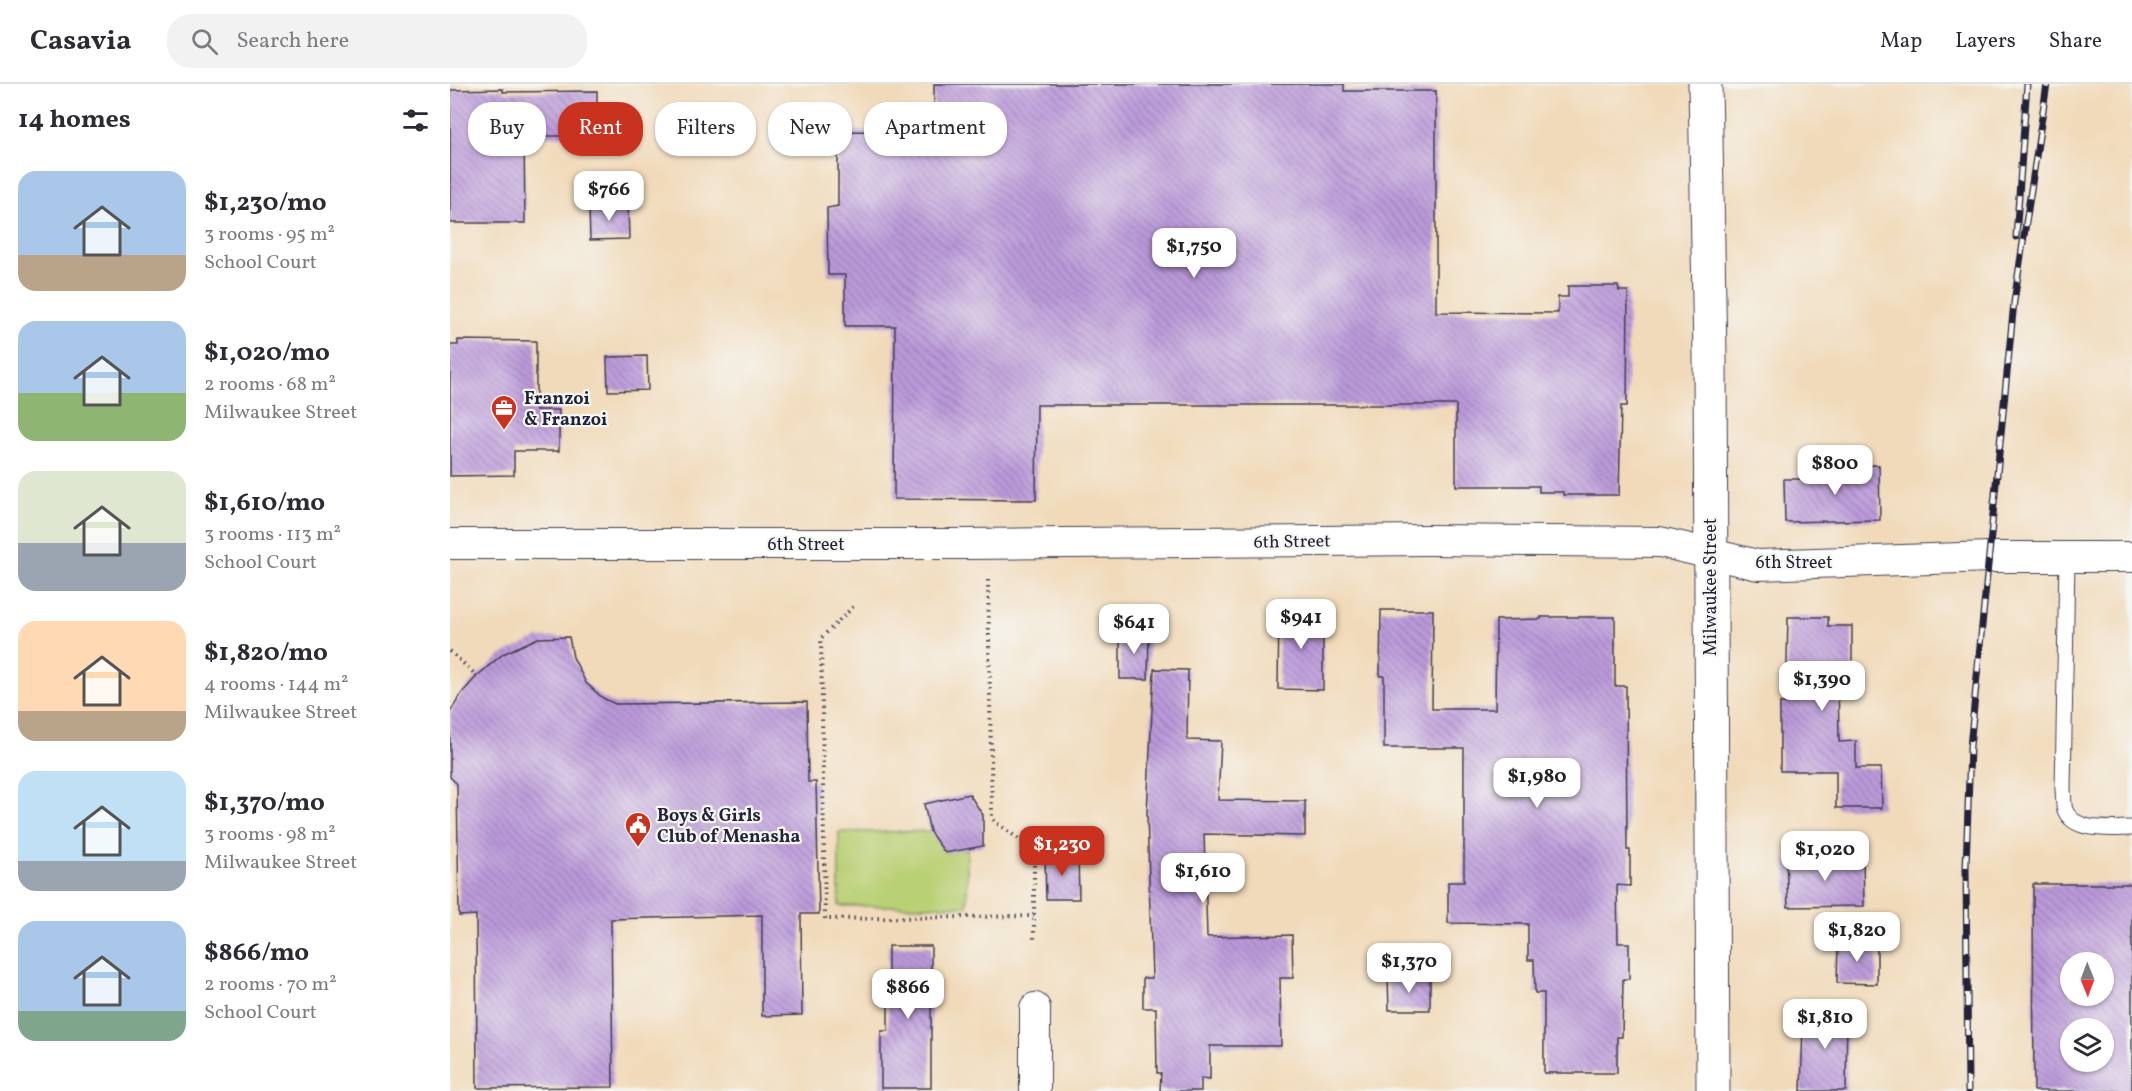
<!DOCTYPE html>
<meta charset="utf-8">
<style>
:root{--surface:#fff;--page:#f2f2f3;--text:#2b2b33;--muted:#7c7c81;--line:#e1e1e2;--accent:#c8321e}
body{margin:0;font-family:Vollkorn,serif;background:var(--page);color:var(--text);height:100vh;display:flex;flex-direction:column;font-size:22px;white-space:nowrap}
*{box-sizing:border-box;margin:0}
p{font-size:20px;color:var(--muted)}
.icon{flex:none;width:33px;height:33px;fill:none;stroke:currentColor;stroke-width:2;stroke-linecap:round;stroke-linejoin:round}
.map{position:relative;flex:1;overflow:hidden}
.sheet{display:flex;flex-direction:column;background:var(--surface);width:450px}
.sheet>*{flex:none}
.guide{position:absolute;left:18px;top:18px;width:570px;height:54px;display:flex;gap:12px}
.needle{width:39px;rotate:179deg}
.controls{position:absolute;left:1610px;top:868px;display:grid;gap:12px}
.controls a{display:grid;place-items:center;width:54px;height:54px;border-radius:50%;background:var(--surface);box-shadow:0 2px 4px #0004;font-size:30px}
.price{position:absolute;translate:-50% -51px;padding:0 14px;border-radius:12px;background:#fff;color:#222;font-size:20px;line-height:39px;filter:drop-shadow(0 2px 3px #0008)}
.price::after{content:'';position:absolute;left:50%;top:36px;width:18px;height:14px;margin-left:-9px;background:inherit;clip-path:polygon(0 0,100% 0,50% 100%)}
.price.selected{background:var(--accent);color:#fff}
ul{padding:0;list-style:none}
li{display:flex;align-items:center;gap:18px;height:150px;padding:0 18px}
li span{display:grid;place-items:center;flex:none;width:168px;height:120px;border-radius:18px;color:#555}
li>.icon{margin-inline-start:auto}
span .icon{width:72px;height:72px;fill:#fffc;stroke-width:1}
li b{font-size:26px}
h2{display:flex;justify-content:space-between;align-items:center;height:72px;padding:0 18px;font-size:26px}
.pill{padding:0 21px;border-radius:24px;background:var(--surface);box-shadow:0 2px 4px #0004;font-size:21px;line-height:54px}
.pill.selected{background:var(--accent);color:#fff}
header{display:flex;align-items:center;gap:36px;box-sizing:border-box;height:84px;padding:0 30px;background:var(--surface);border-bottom:2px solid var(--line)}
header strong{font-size:28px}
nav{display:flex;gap:33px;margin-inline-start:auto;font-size:21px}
.search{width:420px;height:54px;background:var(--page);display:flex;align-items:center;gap:15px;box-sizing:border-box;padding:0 21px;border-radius:24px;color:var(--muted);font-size:22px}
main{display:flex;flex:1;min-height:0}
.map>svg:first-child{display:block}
.pitch{fill:#bad074;stroke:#6e7958;stroke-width:1.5}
.building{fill:url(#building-back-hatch);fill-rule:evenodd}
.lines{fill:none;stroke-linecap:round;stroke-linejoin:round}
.lane-casing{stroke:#413e4e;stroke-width:17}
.street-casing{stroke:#413e4e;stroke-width:32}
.secondary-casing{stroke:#413e4e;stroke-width:35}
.path{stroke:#413e4e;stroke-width:4;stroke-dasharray:1.5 4.5;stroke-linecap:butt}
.lane{stroke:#fff;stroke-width:15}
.street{stroke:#fff;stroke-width:30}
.secondary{stroke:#fff;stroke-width:33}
.rail-casing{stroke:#22223b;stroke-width:7}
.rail{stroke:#f6f6f2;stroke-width:4.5;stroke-dasharray:14;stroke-linecap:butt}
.labels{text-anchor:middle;stroke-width:4.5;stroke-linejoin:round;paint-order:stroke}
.poi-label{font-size:18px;font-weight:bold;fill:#22223b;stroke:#f6f6f2;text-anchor:start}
.street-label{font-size:18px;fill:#22223b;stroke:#f6f6f2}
</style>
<header>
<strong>Casavia</strong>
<div class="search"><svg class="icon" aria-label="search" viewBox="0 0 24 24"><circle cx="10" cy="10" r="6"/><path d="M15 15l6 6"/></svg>Search here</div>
<nav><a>Map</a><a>Layers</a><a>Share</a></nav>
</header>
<main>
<section class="sheet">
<h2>14 homes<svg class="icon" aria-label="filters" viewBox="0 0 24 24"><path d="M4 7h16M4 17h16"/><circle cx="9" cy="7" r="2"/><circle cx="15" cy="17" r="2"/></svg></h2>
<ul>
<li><span style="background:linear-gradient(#a9c7e8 70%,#b9a48a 0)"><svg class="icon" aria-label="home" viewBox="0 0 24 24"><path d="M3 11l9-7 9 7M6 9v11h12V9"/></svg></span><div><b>$1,230/mo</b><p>3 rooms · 95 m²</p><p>School Court</p></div></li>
<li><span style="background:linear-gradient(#a9c7e8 60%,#8fb573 0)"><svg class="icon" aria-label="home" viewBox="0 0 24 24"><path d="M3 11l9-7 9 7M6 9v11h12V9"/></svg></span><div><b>$1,020/mo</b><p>2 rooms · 68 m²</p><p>Milwaukee Street</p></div></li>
<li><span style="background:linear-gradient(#dfe7d0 60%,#9aa5b1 0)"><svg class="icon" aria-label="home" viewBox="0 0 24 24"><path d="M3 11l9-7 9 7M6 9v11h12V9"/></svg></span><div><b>$1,610/mo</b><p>3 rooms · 113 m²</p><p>School Court</p></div></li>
<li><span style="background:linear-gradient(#ffd9b3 75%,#b9a48a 0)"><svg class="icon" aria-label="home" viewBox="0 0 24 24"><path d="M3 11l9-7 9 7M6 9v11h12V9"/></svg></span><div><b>$1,820/mo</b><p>4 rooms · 144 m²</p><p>Milwaukee Street</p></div></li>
<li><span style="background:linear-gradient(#bfe0f5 75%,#9aa5b1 0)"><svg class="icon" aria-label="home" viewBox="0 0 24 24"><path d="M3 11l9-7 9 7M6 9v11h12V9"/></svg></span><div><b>$1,370/mo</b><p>3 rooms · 98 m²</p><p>Milwaukee Street</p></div></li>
<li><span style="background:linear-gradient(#a9c7e8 75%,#7fa58c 0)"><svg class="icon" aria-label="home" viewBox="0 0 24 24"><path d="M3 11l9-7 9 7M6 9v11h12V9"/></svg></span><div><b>$866/mo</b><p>2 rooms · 70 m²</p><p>School Court</p></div></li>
</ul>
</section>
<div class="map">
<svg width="1682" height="1007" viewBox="0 0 1682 1007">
<defs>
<pattern id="building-back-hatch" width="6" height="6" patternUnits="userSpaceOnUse" patternTransform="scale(1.5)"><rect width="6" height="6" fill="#bc9ada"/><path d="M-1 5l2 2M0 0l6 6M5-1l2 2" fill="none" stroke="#987db2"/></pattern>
</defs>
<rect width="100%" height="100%" fill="#f6f6f2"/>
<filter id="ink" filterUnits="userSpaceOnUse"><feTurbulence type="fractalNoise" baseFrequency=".0167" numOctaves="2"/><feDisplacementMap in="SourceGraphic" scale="12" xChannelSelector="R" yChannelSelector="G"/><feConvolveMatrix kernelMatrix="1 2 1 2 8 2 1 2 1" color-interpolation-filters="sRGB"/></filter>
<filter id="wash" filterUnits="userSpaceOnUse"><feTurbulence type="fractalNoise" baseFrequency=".008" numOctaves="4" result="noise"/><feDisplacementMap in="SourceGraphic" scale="24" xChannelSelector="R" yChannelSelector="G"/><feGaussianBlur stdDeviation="1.35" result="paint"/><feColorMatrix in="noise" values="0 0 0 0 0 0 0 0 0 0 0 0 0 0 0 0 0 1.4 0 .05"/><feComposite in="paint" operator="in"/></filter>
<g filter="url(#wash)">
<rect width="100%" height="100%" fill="#f1daba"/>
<polygon class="pitch" points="517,747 517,822 389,822 389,748"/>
<g id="blocks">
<g class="building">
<polygon points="484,0 894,0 894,7 986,7 986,228 1108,229 1108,213 1118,213 1118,202 1168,202 1169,207 1178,207 1177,322 1171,322 1169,411 1113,411 1113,408 1089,408 1089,402 1006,402 1006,321 587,321 586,416 444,415 445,242 395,242 395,191 378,191 377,124 388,122 388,47 484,48"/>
<polygon points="53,5 53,8 147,7 147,52 74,52 75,139 0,139 0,6"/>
<polygon points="139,121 178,121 179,155 140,156"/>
<polygon points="8,256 86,257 86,326 109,326 109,367 64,367 64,391 0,392 0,261 8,261"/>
<polygon points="197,272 198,306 158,307 157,273"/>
<polygon points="1429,381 1430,436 1335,438 1334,395 1380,395 1380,382"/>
<polygon points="829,526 873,526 873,606 828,605"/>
<polygon points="931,526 983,526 982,625 1045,625 1046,536 1091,535 1091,533 1165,533 1165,602 1176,602 1177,766 1180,766 1180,802 1167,801 1168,859 1179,859 1179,895 1173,895 1172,953 1167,953 1167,989 1094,989 1094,909 1085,909 1084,876 1078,876 1078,840 998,839 998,798 1014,798 1014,664 934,664 934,592 930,592"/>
<polygon points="1338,533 1378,533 1378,542 1402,542 1402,586 1388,586 1389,658 1406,657 1406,684 1431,684 1432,724 1386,724 1386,687 1330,687 1330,619 1336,619"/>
<polygon points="670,547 699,548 698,595 670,595"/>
<polygon points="119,553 123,573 136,599 153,614 165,620 357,618 358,698 366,698 369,830 351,830 352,931 312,932 312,831 161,835 163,1003 27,1004 26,831 9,832 7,700 0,693 0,628 12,609 27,592 53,570 88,554"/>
<polygon points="704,585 738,586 737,656 771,657 768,716 855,717 855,752 754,750 757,853 842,851 843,894 830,894 831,962 760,962 760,995 751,994 751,1007 710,1007 711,989 707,989 706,924 693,924 693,894 702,894 697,729"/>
<polygon points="519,710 533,731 533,762 495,769 480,748 474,720"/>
<polygon points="595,772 628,772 629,815 596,815"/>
<polygon points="1413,774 1414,822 1338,823 1336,775"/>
<path d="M1583,800H1682V1007H1584ZM1620,879H1653V912H1620ZM1620,945H1653V978H1620Z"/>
<polygon points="1388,858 1427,858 1427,900 1387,899"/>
<polygon points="438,862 481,862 481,1004 431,1004 431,947 438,947"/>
<polygon points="938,894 980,894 980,926 939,926"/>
<polygon points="1364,921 1397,921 1396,1007 1351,1007 1353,939 1364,940"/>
</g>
</g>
</g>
<g filter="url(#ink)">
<use href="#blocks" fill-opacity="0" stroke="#413e4e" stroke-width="1.5"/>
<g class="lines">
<g class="lane-casing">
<path id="lane" d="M1617,474L1613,706C1614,712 1613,720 1615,726C1624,749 1662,744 1682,744"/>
</g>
<g class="street-casing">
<g id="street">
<polyline points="0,460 512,460 978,456 1210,458 1308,481 1540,473 1682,473"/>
<polyline points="585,924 585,1007"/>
</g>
</g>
<g class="secondary-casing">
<polyline id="secondary" points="1255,0 1260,272 1263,1007"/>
</g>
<g class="path">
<polyline points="538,496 542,733 545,738 584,766 584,856"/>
<polyline points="403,523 371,554 375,835 584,832"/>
<polyline points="0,567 27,592"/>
</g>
<use href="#lane" class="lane"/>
<use href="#street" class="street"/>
<use href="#secondary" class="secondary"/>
<g class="rail-casing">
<g id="rail">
<polyline points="1566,153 1577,0"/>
<polyline points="1518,1007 1516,784 1520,663 1564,218 1597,0"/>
</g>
</g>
<use href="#rail" class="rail"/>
</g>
</g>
<defs>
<g id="office-pin" transform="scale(1.35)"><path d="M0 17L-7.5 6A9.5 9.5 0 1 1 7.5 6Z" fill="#c8321e" stroke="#f6f6f2"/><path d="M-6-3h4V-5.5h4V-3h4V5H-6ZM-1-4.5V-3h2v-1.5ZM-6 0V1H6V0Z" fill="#fff"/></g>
<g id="civic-pin" transform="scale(1.35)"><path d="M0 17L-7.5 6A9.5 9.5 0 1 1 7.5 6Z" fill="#c8321e" stroke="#f6f6f2"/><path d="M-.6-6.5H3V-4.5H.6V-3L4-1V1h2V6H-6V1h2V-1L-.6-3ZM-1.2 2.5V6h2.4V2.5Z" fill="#fff"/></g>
</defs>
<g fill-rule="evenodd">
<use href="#office-pin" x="54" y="324"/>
<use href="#civic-pin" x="188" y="741"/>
</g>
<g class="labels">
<g class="poi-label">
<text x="74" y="320">Franzoi<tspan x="74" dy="21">&amp; Franzoi</tspan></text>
<text x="207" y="737">Boys &amp; Girls<tspan x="207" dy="21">Club of Menasha</tspan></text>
</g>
<g class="street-label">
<text transform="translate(842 457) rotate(-1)" y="6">6th Street</text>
<text x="356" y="466">6th Street</text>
<text x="1344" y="484">6th Street</text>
<text transform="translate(1260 503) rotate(-90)" y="6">Milwaukee Street</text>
</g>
</g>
</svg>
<div class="controls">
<a><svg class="needle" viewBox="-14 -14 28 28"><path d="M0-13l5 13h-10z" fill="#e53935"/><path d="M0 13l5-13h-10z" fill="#7c7c81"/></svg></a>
<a><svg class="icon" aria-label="layers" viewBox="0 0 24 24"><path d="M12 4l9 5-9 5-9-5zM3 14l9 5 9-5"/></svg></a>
</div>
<b class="price" style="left:159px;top:138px">$766</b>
<b class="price" style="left:744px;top:195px">$1,750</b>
<b class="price" style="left:1385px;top:412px">$800</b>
<b class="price" style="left:851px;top:566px">$941</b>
<b class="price" style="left:684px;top:571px">$641</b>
<b class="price" style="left:1372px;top:628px">$1,390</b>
<b class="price" style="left:1087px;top:725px">$1,980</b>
<b class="price selected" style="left:612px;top:793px">$1,230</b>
<b class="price" style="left:1375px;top:798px">$1,020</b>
<b class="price" style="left:753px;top:820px">$1,610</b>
<b class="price" style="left:1407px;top:879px">$1,820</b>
<b class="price" style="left:959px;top:910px">$1,370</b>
<b class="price" style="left:458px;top:936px">$866</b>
<b class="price" style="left:1375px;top:966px">$1,810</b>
<div class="guide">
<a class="pill">Buy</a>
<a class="pill selected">Rent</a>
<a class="pill">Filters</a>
<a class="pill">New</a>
<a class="pill">Apartment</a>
</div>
</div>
</main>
